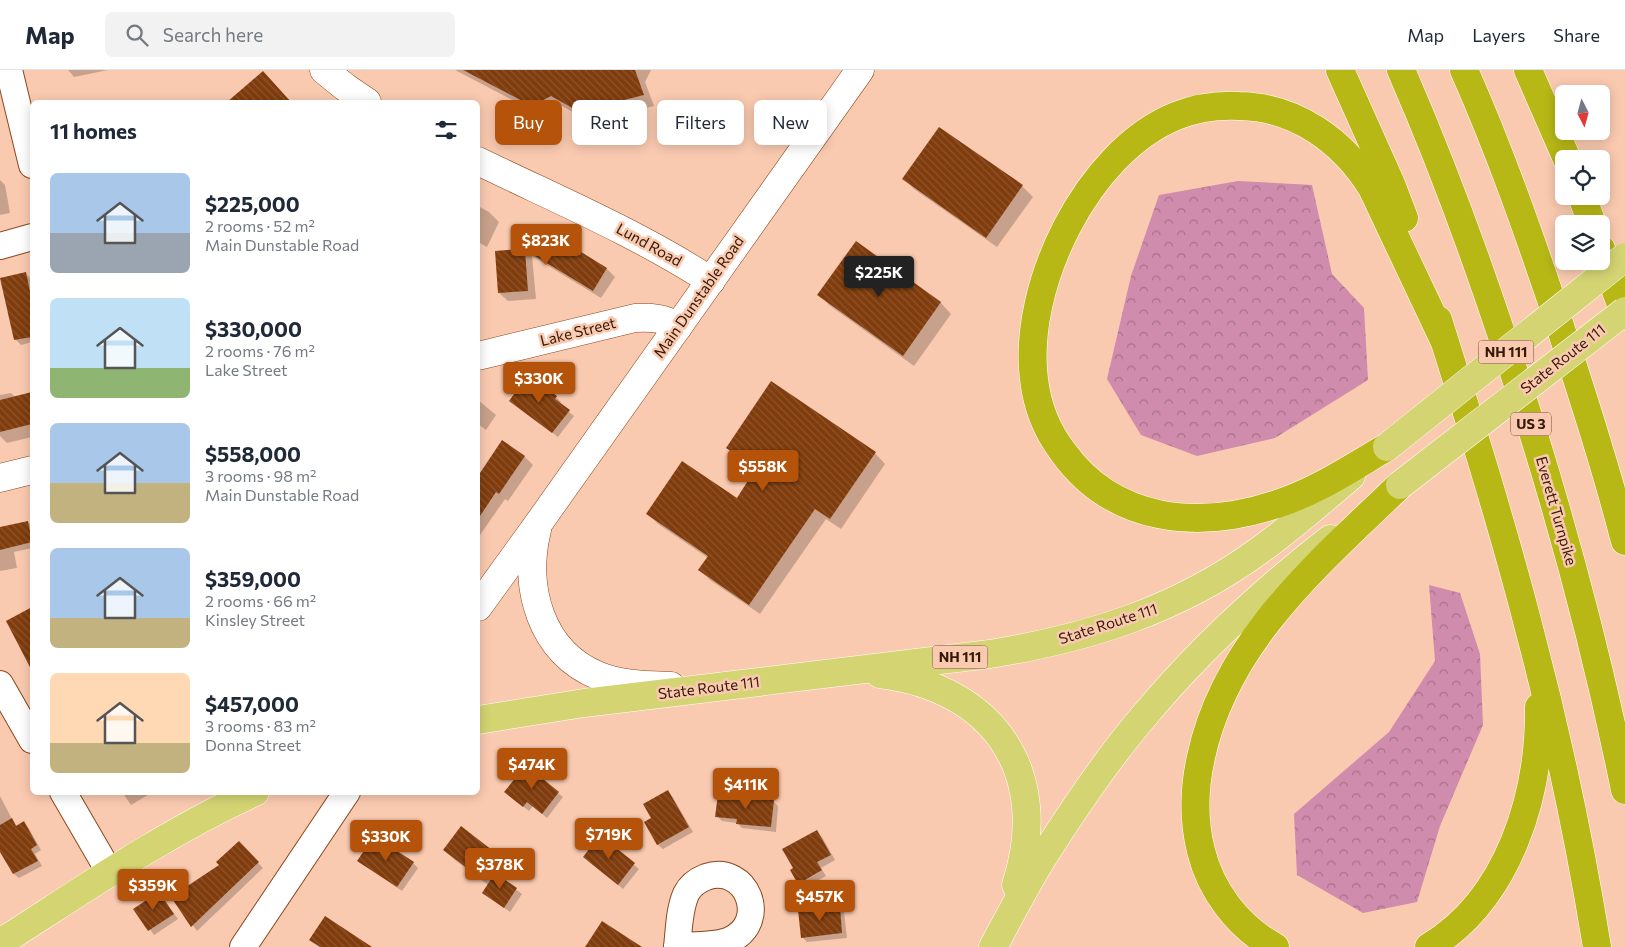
<!DOCTYPE html>
<meta charset="utf-8">
<style>
:root{--surface:#fff;--page:#f2f2f3;--text:#1f2937;--muted:#747a83;--line:#e0e1e3;--accent:#b45309}
body{margin:0;font-family:Commissioner,sans-serif;background:var(--page);color:var(--text);height:100vh;display:flex;flex-direction:column;font-size:19px;white-space:nowrap}
*{box-sizing:border-box;margin:0}
p{font-size:16px;color:var(--muted)}
.icon{flex:none;width:28px;height:28px;fill:none;stroke:currentColor;stroke-width:2;stroke-linecap:round;stroke-linejoin:round}
.map{position:relative;flex:1;overflow:hidden}
.sheet{position:absolute;left:30px;top:30px;width:450px;height:695px;display:flex;flex-direction:column;background:var(--surface);border-radius:8px;box-shadow:0 2px 12px #0003}
.sheet>*{flex:none}
.hud{position:absolute;left:495px;top:30px;width:475px;height:45px;display:flex;gap:10px}
.needle{width:32px;rotate:174deg}
.tools{position:absolute;left:1555px;top:15px;display:grid;gap:10px}
.tools a{display:grid;place-items:center;width:55px;height:55px;border-radius:8px;background:var(--surface);box-shadow:0 2px 12px #0003;font-size:25px}
.price{position:absolute;translate:-50% -42px;padding:0 11px;border-radius:5px;background:var(--accent);color:#fff;font-size:16px;line-height:32px;filter:drop-shadow(0 1px 2px #0008)}
.price::after{content:'';position:absolute;left:50%;top:30px;width:15px;height:11px;margin-left:-8px;background:inherit;clip-path:polygon(0 0,100% 0,50% 100%)}
.price.active{background:#222;color:#fff}
ul{padding:0;list-style:none}
li{display:flex;align-items:center;gap:15px;height:125px;padding:0 20px}
li span{display:grid;place-items:center;flex:none;width:140px;height:100px;border-radius:8px;color:#555}
li>.icon{margin-inline-start:auto}
span .icon{width:60px;height:60px;fill:#fffc;stroke-width:1}
li b{font-size:21px}
h2{display:flex;justify-content:space-between;align-items:center;height:60px;padding:0 20px;font-size:21px}
.chip{padding:0 18px;border-radius:8px;background:var(--surface);box-shadow:0 2px 12px #0003;font-size:18px;line-height:45px}
.chip.active{background:var(--accent);color:#fff}
header{display:flex;align-items:center;gap:30px;box-sizing:border-box;height:70px;padding:0 25px;background:var(--surface);border-bottom:1px solid var(--line)}
header strong{font-size:24px}
nav{display:flex;gap:28px;margin-inline-start:auto;font-size:18px}
.search{width:350px;height:45px;background:var(--page);display:flex;align-items:center;gap:12px;box-sizing:border-box;padding:0 18px;border-radius:8px;color:var(--muted);font-size:19px}
.map>svg:first-child{display:block}
.forest{fill:url(#forest-crowns)}
.shadow{fill:#0003}
.building{fill:url(#building-back-hatch)}
.lines{fill:none;stroke-linecap:round;stroke-linejoin:round}
.minor-casing{stroke:#8b471a;stroke-width:28}
.tertiary-casing{stroke:#8b471a;stroke-width:29}
.primary-casing{stroke:#fff;stroke-width:29}
.motorway-casing{stroke:#fff;stroke-width:29}
.minor{stroke:#fff;stroke-width:26}
.tertiary{stroke:#fff;stroke-width:28}
.primary{stroke:#d4d473;stroke-width:28}
.motorway{stroke:#b7b716;stroke-width:28}
.primary-bridge-casing{stroke:#fff;stroke-width:29;stroke-linecap:butt}
.primary-bridge{stroke:#d4d473;stroke-width:28}
.labels{text-anchor:middle;stroke-width:5;stroke-linejoin:round;paint-order:stroke}
.shield{fill:#facab0;stroke:#704d39;stroke-width:1}
.shield-label{font-size:14px;font-weight:bold;fill:#351806}
.street-label{font-size:15px;fill:#351806;stroke:#facab0}
</style>
<header>
<strong>Map</strong>
<div class="search"><svg class="icon" aria-label="search" viewBox="0 0 24 24"><circle cx="10" cy="10" r="6"/><path d="M15 15l6 6"/></svg>Search here</div>
<nav><a>Map</a><a>Layers</a><a>Share</a></nav>
</header>
<div class="map">
<svg width="1625" height="877" viewBox="0 0 1625 877">
<defs>
<pattern id="forest-crowns" width="20" height="18" patternUnits="userSpaceOnUse" patternTransform="scale(1.25)"><rect width="20" height="18" fill="#cf8cac"/><path d="M2 6a3 3 0 1 1 6 0M12 15a3 3 0 1 1 6 0" fill="none" stroke="#a9718a"/></pattern>
<pattern id="building-back-hatch" width="6" height="6" patternUnits="userSpaceOnUse" patternTransform="scale(1.25)"><rect width="6" height="6" fill="#803c0c"/><path d="M-1 5l2 2M0 0l6 6M5-1l2 2" fill="none" stroke="#8d552e"/></pattern>
</defs>
<rect width="100%" height="100%" fill="#facab0"/>
<g class="forest">
<polygon points="1238,111 1312,115 1332,204 1364,238 1368,310 1275,368 1197,386 1141,365 1107,309 1131,206 1159,125"/>
<polygon points="1429,515 1460,523 1480,584 1483,655 1440,756 1417,832 1363,843 1297,805 1294,744 1389,662 1435,591"/>
</g>
<g class="shadow">
<polygon points="68,0 108,0 74,7"/>
<polygon points="455,0 651,0 645,12 654,36 630,42 626,52 601,58 562,36 543,46"/>
<polygon points="268,7 290,32 242,32 236,26"/>
<polygon points="904,109 1022,116 1033,127 997,177 914,119"/>
<polygon points="0,110 5,115 10,143 0,145"/>
<polygon points="478,136 489,142 499,152 487,177 478,172"/>
<polygon points="552,166 607,199 615,207 601,228 532,186 536,229 508,231 499,223 496,182 545,178"/>
<polygon points="856,173 941,233 951,244 914,296 829,235 819,224"/>
<polygon points="25,203 30,208 32,218 32,272 21,275 16,270 2,209"/>
<polygon points="11,323 16,328 32,324 32,367 7,373 0,366 0,325"/>
<polygon points="556,327 561,332 559,334 574,346 558,367 511,331"/>
<polygon points="478,330 496,345 486,360 478,354"/>
<polygon points="503,372 525,387 533,395 508,431 505,429 478,468 478,408"/>
<polygon points="728,377 875,383 885,394 841,459 826,449 760,544 710,510 700,500 708,488 658,454 647,443 737,429 756,400 738,388"/>
<polygon points="28,452 32,457 32,478 14,482 17,498 0,501 0,458"/>
<polygon points="32,538 32,597 8,552"/>
<polygon points="667,721 672,726 693,762 663,779 658,775 646,753 653,749"/>
<polygon points="122,722 153,722 131,735"/>
<polygon points="558,723 563,727 547,748 533,736 529,741 511,727"/>
<polygon points="0,726 13,751 17,756 23,753 28,757 41,780 35,784 42,796 19,808 14,804 0,779"/>
<polygon points="773,731 778,736 776,762 742,758 737,753 722,751 717,746"/>
<polygon points="817,762 822,767 835,790 821,798 826,806 804,818 799,813"/>
<polygon points="600,767 639,799 623,819 589,792"/>
<polygon points="239,773 263,798 197,861 172,827 221,795"/>
<polygon points="444,780 496,785 506,795 498,806 522,824 510,842 483,822 488,815 455,790"/>
<polygon points="358,791 413,793 418,798 402,821"/>
<polygon points="159,823 178,849 154,865 135,839"/>
<polygon points="839,837 844,842 847,868 807,872 802,867"/>
</g>
<g class="building">
<polygon points="463,0 635,0 644,25 620,31 615,42 590,48 551,26 532,36"/>
<polygon points="263,1 291,32 227,32"/>
<polygon points="939,57 1023,115 986,168 902,109"/>
<polygon points="552,164 607,198 593,221 525,180 528,221 498,223 495,181 544,177"/>
<polygon points="856,171 941,232 903,286 817,225"/>
<polygon points="26,202 32,232 32,267 14,270 0,208"/>
<polygon points="528,305 557,326 555,329 570,340 552,363 509,331"/>
<polygon points="771,311 876,382 830,449 815,439 749,535 698,500 708,486 646,444 682,391 737,428 756,398 726,378"/>
<polygon points="32,322 32,354 0,362 0,330"/>
<polygon points="502,370 525,386 499,424 496,422 478,449 478,406"/>
<polygon points="28,451 32,472 0,480 0,457"/>
<polygon points="32,537 32,601 6,551"/>
<polygon points="526,695 559,722 542,744 527,732 523,737 504,722"/>
<polygon points="668,720 689,757 657,775 644,752 651,748 643,734"/>
<polygon points="718,724 774,730 771,757 736,754 737,749 715,747"/>
<polygon points="12,748 16,756 24,751 37,775 31,779 38,791 13,804 0,782 0,755"/>
<polygon points="461,756 497,784 479,807 443,780"/>
<polygon points="817,760 831,785 817,792 822,800 798,814 790,800 793,798 782,779"/>
<polygon points="600,765 635,793 618,815 583,787"/>
<polygon points="374,766 414,792 397,817 357,791"/>
<polygon points="239,771 259,792 191,857 171,827 219,795 216,792"/>
<polygon points="495,803 517,818 504,838 482,823"/>
<polygon points="159,822 174,844 148,861 133,839"/>
<polygon points="840,836 842,863 801,868 798,840"/>
<polygon points="325,846 372,877 320,877 309,870"/>
<polygon points="602,851 642,877 585,877"/>
</g>
<g class="lines">
<g class="minor-casing">
<g id="minor">
<polyline points="9,0 32,95"/>
<polyline points="0,176 32,167"/>
<polyline points="0,614 32,670"/>
<polyline points="63,722 110,803"/>
<polyline points="243,877 347,722"/>
<path d="M677,877C679,860 679,840 686,824C690,816 698,810 706,807C747,793 770,852 730,870C717,876 692,875 677,876"/>
</g>
</g>
<g class="tertiary-casing">
<g id="tertiary">
<polyline points="324,0 345,17 367,32"/>
<path d="M478,91C556,129 637,163 711,211"/>
<path d="M478,286L635,248C651,247 665,248 678,257"/>
<polyline points="0,408 32,400"/>
<path d="M537,460C523,517 540,582 599,606C621,615 647,615 671,616"/>
<polyline points="478,537 538,454 860,0"/>
</g>
</g>
<g class="primary-casing">
<g id="primary">
<path d="M880,604C995,618 1052,704 1016,815"/>
<path d="M478,650L584,633L990,584C1089,568 1178,540 1260,480C1291,458 1321,431 1351,406"/>
<path d="M0,873C83,820 165,763 255,722"/>
<path d="M993,877C1010,846 1026,814 1045,784C1075,737 1107,689 1144,646C1199,580 1262,522 1330,469"/>
</g>
</g>
<g class="motorway-casing">
<g id="motorway">
<polyline points="1340,0 1391,114 1404,148"/>
<path d="M1401,0C1439,87 1472,176 1502,266C1552,415 1594,566 1625,720"/>
<path d="M1464,0C1501,83 1531,170 1560,256C1583,327 1606,398 1625,471"/>
<polyline points="1528,0 1567,89"/>
<polyline points="1582,126 1592,154"/>
<polyline points="1601,179 1625,246"/>
<path d="M1438,250C1471,355 1504,460 1531,566C1558,668 1580,773 1597,877"/>
<path d="M1387,377C1351,398 1317,421 1277,434C1199,460 1114,453 1063,382C1047,361 1037,336 1034,309C1022,217 1087,82 1176,46C1196,38 1218,35 1239,36C1296,37 1343,71 1372,118L1443,268"/>
<path d="M1275,877C1238,857 1211,821 1201,781C1193,749 1194,718 1201,687C1226,571 1318,494 1400,415"/>
<path d="M1429,877C1509,829 1540,725 1539,637"/>
</g>
</g>
<use href="#minor" class="minor"/>
<use href="#tertiary" class="tertiary"/>
<use href="#primary" class="primary"/>
<use href="#motorway" class="motorway"/>
<g class="primary-bridge-casing">
<g id="primary-bridge">
<polyline points="1387,377 1625,187"/>
<polyline points="1400,415 1625,241"/>
</g>
</g>
<use href="#primary-bridge" class="primary-bridge"/>
</g>
<g class="labels">
<g class="shield">
<rect x="1478.5" y="270.5" width="55" height="23" rx="4"/>
<rect x="1511" y="342.5" width="40" height="23" rx="4"/>
<rect x="932.5" y="575.5" width="55" height="23" rx="4"/>
</g>
<g class="shield-label">
<text x="1506" y="287">NH 111</text>
<text x="1531" y="359">US 3</text>
<text x="960" y="592">NH 111</text>
</g>
<g class="street-label">
<text transform="translate(649 175) rotate(29)" y="5">Lund Road</text>
<text transform="translate(699 227) rotate(-55)" y="5">Main Dunstable Road</text>
<text transform="translate(578 262) rotate(-14)" y="5">Lake Street</text>
<text transform="translate(1563 289) rotate(-38)" y="5">State Route 111</text>
<text transform="translate(1556 441) rotate(74)" y="5">Everett Turnpike</text>
<text transform="translate(1108 554) rotate(-18)" y="5">State Route 111</text>
<text transform="translate(709 618) rotate(-7)" y="5">State Route 111</text>
</g>
</g>
</svg>
<div class="tools">
<a><svg class="needle" viewBox="-14 -14 28 28"><path d="M0-13l5 13h-10z" fill="#e53935"/><path d="M0 13l5-13h-10z" fill="#747a83"/></svg></a>
<a><svg class="icon" aria-label="locate" viewBox="0 0 24 24"><circle cx="12" cy="12" r="6"/><path d="M12 2v4M12 18v4M2 12h4M18 12h4"/></svg></a>
<a><svg class="icon" aria-label="layers" viewBox="0 0 24 24"><path d="M12 4l9 5-9 5-9-5zM3 14l9 5 9-5"/></svg></a>
</div>
<b class="price" style="left:546px;top:196px">$823K</b>
<b class="price active" style="left:879px;top:228px">$225K</b>
<b class="price" style="left:539px;top:334px">$330K</b>
<b class="price" style="left:763px;top:422px">$558K</b>
<b class="price" style="left:532px;top:720px">$474K</b>
<b class="price" style="left:746px;top:740px">$411K</b>
<b class="price" style="left:609px;top:790px">$719K</b>
<b class="price" style="left:386px;top:792px">$330K</b>
<b class="price" style="left:500px;top:820px">$378K</b>
<b class="price" style="left:153px;top:841px">$359K</b>
<b class="price" style="left:820px;top:852px">$457K</b>
<div class="hud">
<a class="chip active">Buy</a>
<a class="chip">Rent</a>
<a class="chip">Filters</a>
<a class="chip">New</a>
</div>
<section class="sheet">
<h2>11 homes<svg class="icon" aria-label="filters" viewBox="0 0 24 24"><path d="M4 7h16M4 17h16"/><circle cx="9" cy="7" r="2"/><circle cx="15" cy="17" r="2"/></svg></h2>
<ul>
<li><span style="background:linear-gradient(#a9c7e8 60%,#9aa5b1 0)"><svg class="icon" aria-label="home" viewBox="0 0 24 24"><path d="M3 11l9-7 9 7M6 9v11h12V9"/></svg></span><div><b>$225,000</b><p>2 rooms · 52 m²</p><p>Main Dunstable Road</p></div></li>
<li><span style="background:linear-gradient(#bfe0f5 70%,#8fb573 0)"><svg class="icon" aria-label="home" viewBox="0 0 24 24"><path d="M3 11l9-7 9 7M6 9v11h12V9"/></svg></span><div><b>$330,000</b><p>2 rooms · 76 m²</p><p>Lake Street</p></div></li>
<li><span style="background:linear-gradient(#a9c7e8 60%,#c2b280 0)"><svg class="icon" aria-label="home" viewBox="0 0 24 24"><path d="M3 11l9-7 9 7M6 9v11h12V9"/></svg></span><div><b>$558,000</b><p>3 rooms · 98 m²</p><p>Main Dunstable Road</p></div></li>
<li><span style="background:linear-gradient(#a9c7e8 70%,#c2b280 0)"><svg class="icon" aria-label="home" viewBox="0 0 24 24"><path d="M3 11l9-7 9 7M6 9v11h12V9"/></svg></span><div><b>$359,000</b><p>2 rooms · 66 m²</p><p>Kinsley Street</p></div></li>
<li><span style="background:linear-gradient(#ffd9b3 70%,#c2b280 0)"><svg class="icon" aria-label="home" viewBox="0 0 24 24"><path d="M3 11l9-7 9 7M6 9v11h12V9"/></svg></span><div><b>$457,000</b><p>3 rooms · 83 m²</p><p>Donna Street</p></div></li>
</ul>
</section>
</div>
